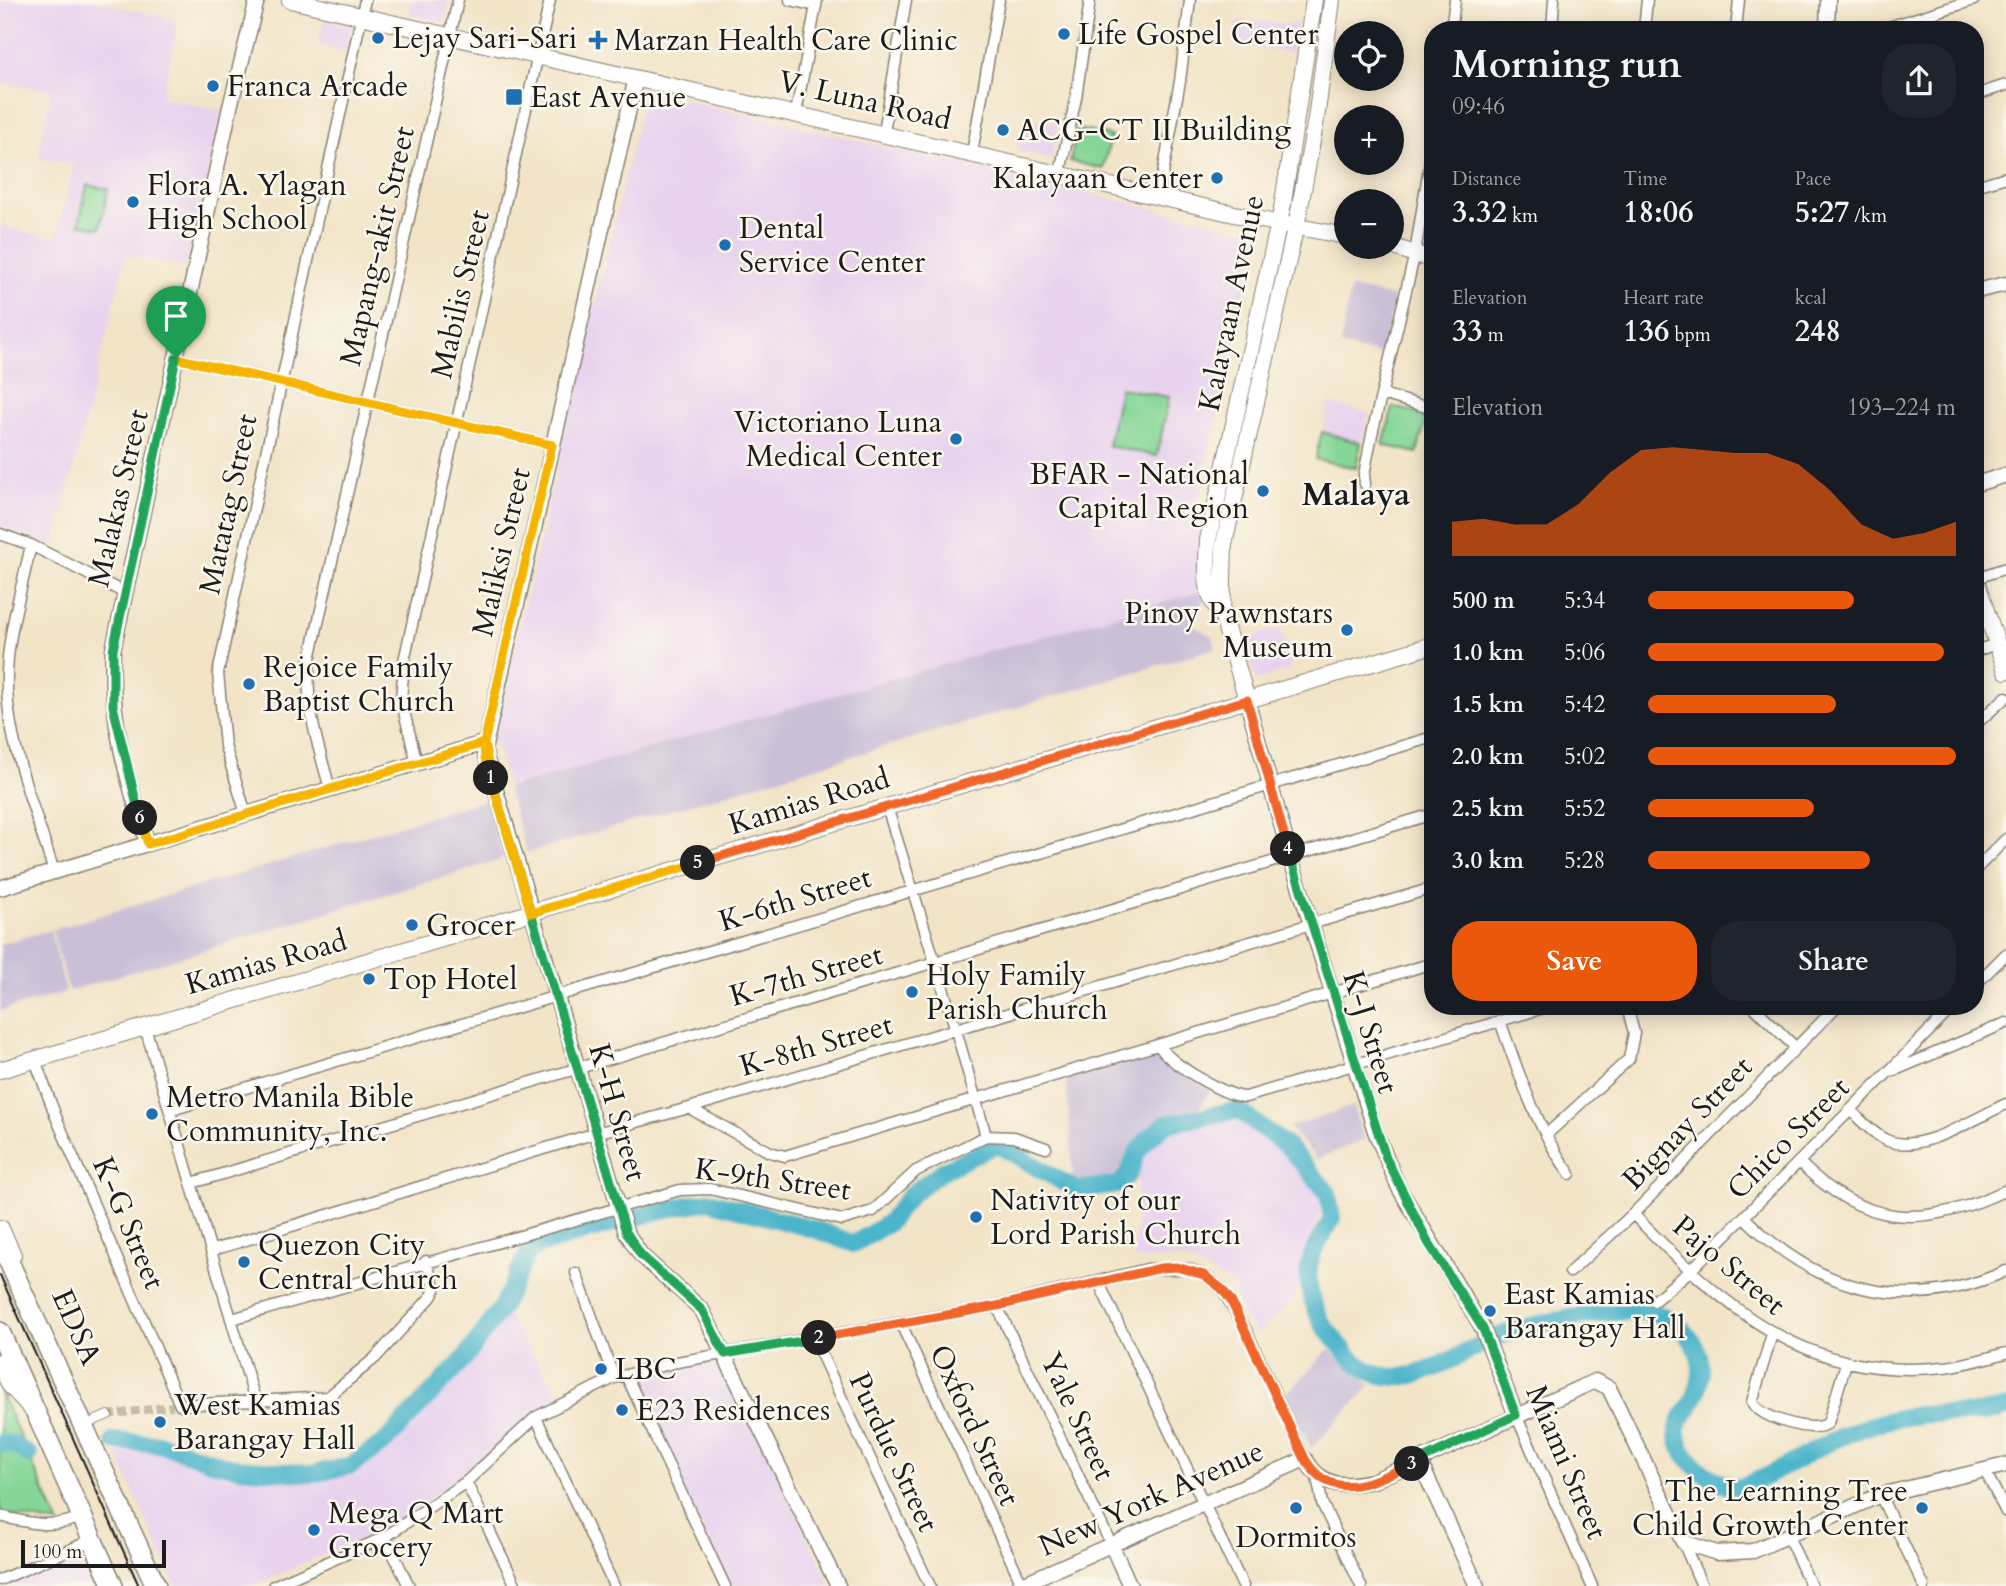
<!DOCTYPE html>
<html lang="en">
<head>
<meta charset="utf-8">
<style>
	:root { --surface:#171b24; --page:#20242c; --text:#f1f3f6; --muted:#9ea1a6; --accent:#ea580c }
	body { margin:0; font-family:Cardo,serif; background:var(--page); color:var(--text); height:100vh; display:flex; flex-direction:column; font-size:26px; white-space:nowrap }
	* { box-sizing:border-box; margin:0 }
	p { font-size:23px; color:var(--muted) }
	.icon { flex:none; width:38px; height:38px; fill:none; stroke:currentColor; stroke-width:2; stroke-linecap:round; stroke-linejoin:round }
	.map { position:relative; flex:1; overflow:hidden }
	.panel { position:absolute; left:1424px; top:21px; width:560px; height:994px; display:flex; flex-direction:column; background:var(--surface); border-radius:28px; box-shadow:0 4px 18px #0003 }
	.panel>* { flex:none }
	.fabs { position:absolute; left:1334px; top:21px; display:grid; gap:14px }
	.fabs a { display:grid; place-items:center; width:70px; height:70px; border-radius:50%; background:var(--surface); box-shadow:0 4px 18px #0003; font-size:35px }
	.scale { position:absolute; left:21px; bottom:18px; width:145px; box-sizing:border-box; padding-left:7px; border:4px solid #1c1c1c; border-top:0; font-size:19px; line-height:24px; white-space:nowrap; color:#1c1c1c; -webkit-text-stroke:5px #fbf7ec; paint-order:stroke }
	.pin { position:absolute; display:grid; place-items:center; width:60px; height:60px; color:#fff; margin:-72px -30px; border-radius:50% 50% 50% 0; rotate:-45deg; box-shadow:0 0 7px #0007 }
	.pin .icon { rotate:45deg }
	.km { position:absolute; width:35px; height:35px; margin:-18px; border-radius:50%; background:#222; color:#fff; font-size:19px; line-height:35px; text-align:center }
	.round { display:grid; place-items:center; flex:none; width:74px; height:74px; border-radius:28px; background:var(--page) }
	.headline { display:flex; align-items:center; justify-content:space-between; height:119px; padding:0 28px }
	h1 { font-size:38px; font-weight:700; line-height:52px }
	.stats { display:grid; grid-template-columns:repeat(3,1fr); gap:10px; height:119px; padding:7px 28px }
	.stats div { display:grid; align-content:center }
	.stats b { font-size:30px; font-weight:700 }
	.stats small { font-size:19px; font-weight:400 }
	.stats p { font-size:19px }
	.chart { height:196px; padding:14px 28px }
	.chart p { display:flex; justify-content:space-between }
	.chart svg { width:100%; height:126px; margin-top:7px; fill:var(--accent); opacity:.7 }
	.primary-button { display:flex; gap:14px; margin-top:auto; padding:14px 28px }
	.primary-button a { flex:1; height:80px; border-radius:28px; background:var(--accent); color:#fff; font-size:28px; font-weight:700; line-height:80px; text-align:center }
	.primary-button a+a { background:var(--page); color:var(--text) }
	ul { padding:0 28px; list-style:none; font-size:23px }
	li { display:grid; grid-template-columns:112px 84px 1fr; align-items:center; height:52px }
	li i { height:18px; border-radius:9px; background:var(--accent) }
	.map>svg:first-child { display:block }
	.built { fill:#e8d2ee }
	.industrial { fill:#c9bfd7 }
	.green { fill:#85d697; stroke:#50795a; stroke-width:2 }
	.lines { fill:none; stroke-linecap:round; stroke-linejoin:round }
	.river { stroke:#4db5cb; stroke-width:18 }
	.pedestrian-tunnel { stroke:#c7bca5; stroke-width:8; stroke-dasharray:8 4; stroke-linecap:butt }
	.pedestrian-casing { stroke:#878072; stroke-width:10 }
	.minor-casing { stroke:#878072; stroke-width:13 }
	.tertiary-casing { stroke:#878072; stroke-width:17 }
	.secondary-casing { stroke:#878072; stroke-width:18 }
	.primary-casing { stroke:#878072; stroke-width:20 }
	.trunk-casing { stroke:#878072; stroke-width:22 }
	.pedestrian { stroke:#fff; stroke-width:8 }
	.minor { stroke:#fff; stroke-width:10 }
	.tertiary { stroke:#fff; stroke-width:14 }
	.secondary { stroke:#fff; stroke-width:16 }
	.primary { stroke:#fff; stroke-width:18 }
	.trunk { stroke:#fff; stroke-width:19 }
	.tram { stroke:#1c1c1c; stroke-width:2 }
	.split-1-casing { stroke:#fff; stroke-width:14 }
	.split-2-casing { stroke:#fff; stroke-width:14 }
	.split-3-casing { stroke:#fff; stroke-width:14 }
	.split-4-casing { stroke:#fff; stroke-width:14 }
	.split-5-casing { stroke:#fff; stroke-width:14 }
	.split-6-casing { stroke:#fff; stroke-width:14 }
	.split-7-casing { stroke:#fff; stroke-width:14 }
	.split-1 { stroke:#f5b400; stroke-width:9 }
	.split-2 { stroke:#22a559; stroke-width:9 }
	.split-3 { stroke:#f0652b; stroke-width:9 }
	.split-4 { stroke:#22a559; stroke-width:9 }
	.split-5 { stroke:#f0652b; stroke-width:9 }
	.split-6 { stroke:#f5b400; stroke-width:9 }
	.split-7 { stroke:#22a559; stroke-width:9 }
	.poi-dot { fill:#1f6fb2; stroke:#fbf7ec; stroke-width:2.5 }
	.labels { text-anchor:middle; stroke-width:5; stroke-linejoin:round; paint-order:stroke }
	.poi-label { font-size:30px; fill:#1c1c1c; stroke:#fbf7ec; text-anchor:start }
	.street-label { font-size:30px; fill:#1c1c1c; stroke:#fbf7ec }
	.quarter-label { font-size:33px; font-weight:bold; fill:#1c1c1c; stroke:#fbf7ec }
</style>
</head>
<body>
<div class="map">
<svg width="2006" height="1586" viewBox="0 0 2006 1586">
	<rect width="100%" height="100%" fill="#fbf7ec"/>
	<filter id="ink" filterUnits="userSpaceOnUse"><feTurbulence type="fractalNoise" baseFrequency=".0143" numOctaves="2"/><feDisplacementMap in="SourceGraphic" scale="14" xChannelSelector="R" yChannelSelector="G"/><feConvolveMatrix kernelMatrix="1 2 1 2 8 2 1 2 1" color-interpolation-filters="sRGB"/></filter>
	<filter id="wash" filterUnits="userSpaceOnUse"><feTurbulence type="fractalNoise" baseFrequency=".00686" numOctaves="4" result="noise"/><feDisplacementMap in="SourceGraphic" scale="28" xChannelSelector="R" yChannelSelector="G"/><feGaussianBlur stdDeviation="1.57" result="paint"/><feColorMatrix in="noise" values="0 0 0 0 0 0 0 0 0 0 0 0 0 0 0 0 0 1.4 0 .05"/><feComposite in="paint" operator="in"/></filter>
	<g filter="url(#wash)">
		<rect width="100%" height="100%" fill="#f2e4c7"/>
		<path class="built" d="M0 0H90L178 20 162 98 222 110 186 267 126 255 54 546 0 527V226L56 239 74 165 38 158 51 90 0 83Z
			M412 0H450L446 20 443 22 409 15Z
			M324 20 352 27 345 52 318 44Z
			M1236 20 1297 25 1293 53 1233 44Z
			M645 91 1259 233 1198 501 1203 591 507 788 498 746 492 744Z
			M1024 117 1058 124 1051 158 1017 151Z
			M1329 403 1369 413 1361 443 1322 432Z
			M1280 629 1292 669 1255 680 1243 639Z
			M1221 1117 1258 1131 1325 1195 1293 1299 1256 1335 1240 1309 1234 1285 1184 1259H1134L1139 1160 1154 1137 1169 1127Z
			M504 1309 559 1396 423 1505 386 1527 253 1586H176L114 1447 144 1444 223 1467 307 1479 349 1468 386 1445 444 1386Z
			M723 1358 831 1586H729L631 1379Z
			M75 1552 90 1586H0V1585Z"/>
		<path class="industrial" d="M1351 288 1394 297 1383 355 1340 345Z
			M1203 591 1204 600 1191 619 1194 626 1212 636 1216 648 527 853 507 788Z
			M486 800 503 859 69 991 52 930Z
			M50 930 66 992 0 1011V944Z
			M1146 1054 1211 1089 1199 1109 1158 1126 1127 1150 1126 1168 1098 1185 1074 1184 1066 1078Z
			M1353 1106 1364 1140 1317 1159 1289 1127Z
			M1329 1349 1371 1385 1311 1448 1285 1395Z"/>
		<path class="green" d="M1077 129 1111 136 1103 169 1070 161Z
			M87 185 108 189 100 228 79 224Z
			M1120 388 1169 397 1157 456 1108 446Z
			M1393 407 1427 415 1417 453 1383 445Z
			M1322 432 1361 443 1356 468 1315 459Z
			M0 1391 59 1524 0 1513Z"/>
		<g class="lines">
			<path class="river" d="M114 1441 160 1444 220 1464 240 1468 311 1474 350 1466 385 1442 465 1358 502 1307 527 1255 539 1245 661 1210 709 1201 820 1231 854 1244 888 1223 911 1194 944 1170 997 1144 1076 1190 1118 1185 1129 1174 1136 1154 1147 1140 1166 1124 1238 1110 1288 1147 1328 1193 1332 1219C1307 1261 1299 1273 1321 1321 1326 1331 1337 1341 1344 1350 1394 1410 1451 1354 1505 1334 1535 1323 1614 1308 1646 1312 1663 1314 1674 1320 1686 1333 1704 1354 1705 1376 1693 1401 1690 1409 1682 1414 1679 1423 1671 1453 1706 1480 1732 1486 1752 1490 1813 1449 1836 1439 1867 1425 1899 1415 1933 1414 1959 1413 1981 1416 2006 1408
				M0 1443 14 1445 29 1455"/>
		</g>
	</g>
	<g filter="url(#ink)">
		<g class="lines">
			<path class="pedestrian-tunnel" d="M108 1415 173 1406"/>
			<g class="pedestrian-casing">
				<path id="pedestrian" d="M87 1424 108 1415"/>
			</g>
			<g class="minor-casing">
				<path id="minor" d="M790 0 816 6
					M1451 30 1455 0
					M1552 30 1554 0
					M1644 30 1647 0
					M1736 30 1739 0
					M1879 30 1974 0
					M1976 95 2006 85
					M796 113 817 0
					M884 132 906 0
					M972 153 999 0
					M1060 172 1076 98 1090 0
					M1976 186 2006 177
					M1159 195 1180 81 1190 0
					M176 358 552 445
					M1382 394 1433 409
					M1365 484 1364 475 1372 434 1415 253 1433 143
					M0 534 31 545 123 592
					M31 545C21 592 5 641 7 689 9 748 37 815 54 872
					M1976 578 2006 568
					M1976 651 1996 644
					M1976 724 2006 697
					M417 763 401 700 404 661 550 0
					M330 789C318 745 304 705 310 659L458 0
					M887 807 956 1030 986 1136
					M246 814 225 746 218 673 365 0
					M1976 869 2006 839
					M1976 984 2006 954
					M1753 1006 1795 1047
					M1500 1021C1519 1074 1537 1129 1570 1174
					M145 1027 255 1400
					M1159 1045C1167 1062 1226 1097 1246 1097L1550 1006
					M35 1060 56 1117 180 1405 328 1397 375 1358 431 1297 435 1290 426 1261
					M1893 1071 2006 1023
					M689 1108 770 1152 785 1156 1433 963
					M171 1110 1433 737
					M1850 1110C1861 1120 1871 1132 1884 1139 1917 1157 1975 1118 2006 1104
					M1546 1135 1629 1059 1634 1033 1627 1006
					M1799 1162C1865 1228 1924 1229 2006 1190
					M192 1183 1433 814
					M1633 1214C1723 1306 1805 1382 1944 1367 1964 1365 1986 1358 2006 1353
					M1744 1217C1818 1292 1907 1315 2006 1271
					M213 1250 596 1133 689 1108 1433 888
					M1570 1272 1633 1214 1837 1006
					M576 1273 614 1378
					M1098 1281 1243 1586
					M1654 1301 1691 1270 1954 1006
					M997 1306 1111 1544
					M232 1319 680 1190 710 1189 842 1220 873 1211 916 1171 986 1136 1014 1137 1046 1148
					M901 1324 1023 1586
					M1772 1334 1752 1402C1758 1417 1815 1435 1828 1423L1846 1363
					M814 1339 930 1586
					M626 1375 725 1586
					M1516 1415 1592 1586
					M536 1417 614 1586
					M1985 1471 2006 1512
					M1317 1476 1322 1503 1361 1586
					M466 1482 516 1586
					M1880 1495 1924 1586
					M0 1516C29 1523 54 1530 82 1516
					M1788 1536 1811 1586
					M385 1537 409 1586
					M1683 1542 1702 1586
					M0 1580 92 1540
					M273 1586 385 1537 466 1482 536 1417 614 1378 677 1362 997 1306 1147 1269H1189L1204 1275 1222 1289 1246 1330 1305 1459"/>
			</g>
			<g class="tertiary-casing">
				<path id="tertiary" d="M1827 30 1828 0
					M636 78 484 750 626 1232 641 1255 702 1310 838 1586
					M1976 291 2006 284
					M1976 484 2006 475
					M1247 700 1290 856 1375 1131 1399 1188 1483 1329 1516 1415
					M148 844C127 781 109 717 113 650L230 107 257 0
					M0 888 484 743
					M1419 1460 1477 1586
					M1111 1544 1130 1586
					M1018 1586 1305 1459C1322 1488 1343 1487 1373 1481L1595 1381 1609 1388 1683 1542 1717 1553 1753 1551 1880 1495 2006 1465"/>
			</g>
			<g class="secondary-casing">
				<path id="secondary" d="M290 0 1261 220 1346 236
					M1391 246 1433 260
					M1976 580 2006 671
					M1222 614C1202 595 1207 565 1208 540L1282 209 1314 0
					M1247 700 1222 614 1224 544 1299 212 1316 119 1332 0
					M0 1070 1433 645"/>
			</g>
			<g class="primary-casing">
				<path id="primary" d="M0 1229 12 1255
					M0 1363 11 1385 32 1408"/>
			</g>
			<g class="trunk-casing">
				<path id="trunk" d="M0 1242 156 1586
					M0 1332 113 1586"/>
			</g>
			<use href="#pedestrian" class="pedestrian"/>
			<use href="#minor" class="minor"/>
			<use href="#tertiary" class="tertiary"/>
			<use href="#secondary" class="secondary"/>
			<use href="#primary" class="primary"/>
			<use href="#trunk" class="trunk"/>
			<path class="tram" d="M0 1275 139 1586"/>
		</g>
	</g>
	<g class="lines" filter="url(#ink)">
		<g class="split-1-casing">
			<path id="split-1" d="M176 358 552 445 484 743 491 778"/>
		</g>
		<g class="split-2-casing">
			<path id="split-2" d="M491 778 626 1232 641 1255 702 1310 725 1354 819 1338"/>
		</g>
		<g class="split-3-casing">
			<path id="split-3" d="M819 1338 997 1306 1161 1268 1177 1267 1204 1275 1222 1289 1231 1301 1305 1459C1332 1505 1374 1481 1412 1464"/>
		</g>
		<g class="split-4-casing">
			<path id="split-4" d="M1288 849 1386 1158 1428 1242 1483 1329 1516 1415 1412 1464"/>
		</g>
		<g class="split-5-casing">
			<path id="split-5" d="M698 863 1247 700 1288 849"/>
		</g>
		<g class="split-6-casing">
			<path id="split-6" d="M140 818 148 844 484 743 485 758 531 913 698 863"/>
		</g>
		<g class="split-7-casing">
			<path id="split-7" d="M140 818 113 706V650L176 358"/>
		</g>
		<use href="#split-1" class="split-1"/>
		<use href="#split-2" class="split-2"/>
		<use href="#split-3" class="split-3"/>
		<use href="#split-4" class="split-4"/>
		<use href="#split-5" class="split-5"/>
		<use href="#split-6" class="split-6"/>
		<use href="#split-7" class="split-7"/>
	</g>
	<g class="poi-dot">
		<circle cx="1064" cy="34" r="7"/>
		<circle cx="378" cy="38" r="7"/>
		<path d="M594.5 29.5h7v7h7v7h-7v7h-7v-7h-7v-7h7z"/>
		<circle cx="213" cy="86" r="7"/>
		<rect x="505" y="88" width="18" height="18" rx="3.5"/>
		<circle cx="1003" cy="130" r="7"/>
		<circle cx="1217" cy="178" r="7"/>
		<circle cx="133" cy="202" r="7"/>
		<circle cx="725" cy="245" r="7"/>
		<circle cx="956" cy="439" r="7"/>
		<circle cx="1263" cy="491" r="7"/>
		<circle cx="1347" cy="630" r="7"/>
		<circle cx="249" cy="684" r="7"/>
		<circle cx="412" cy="925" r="7"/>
		<circle cx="369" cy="979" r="7"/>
		<circle cx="912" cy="992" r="7"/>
		<circle cx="152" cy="1114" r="7"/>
		<circle cx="976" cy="1217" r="7"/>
		<circle cx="244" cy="1262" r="7"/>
		<circle cx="1490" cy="1311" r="7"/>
		<circle cx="601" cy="1369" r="7"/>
		<circle cx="622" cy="1410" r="7"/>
		<circle cx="160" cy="1422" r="7"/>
		<circle cx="1296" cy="1508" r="7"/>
		<circle cx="1922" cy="1508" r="7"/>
		<circle cx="314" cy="1530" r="7"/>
	</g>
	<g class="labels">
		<g class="poi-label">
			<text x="1078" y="44">Life Gospel Center</text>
			<text x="392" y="48">Lejay Sari-Sari</text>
			<text x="614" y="50">Marzan Health Care Clinic</text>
			<text x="227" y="96">Franca Arcade</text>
			<text x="530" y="107">East Avenue</text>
			<text x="1017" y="140">ACG-CT II Building</text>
			<text x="1203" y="188" text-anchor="end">Kalayaan Center</text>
			<text x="147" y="195">Flora A. Ylagan<tspan x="147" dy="34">High School</tspan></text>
			<text x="739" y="238">Dental<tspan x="739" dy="34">Service Center</tspan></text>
			<text x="942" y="432" text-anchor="end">Victoriano Luna<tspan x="942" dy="34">Medical Center</tspan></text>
			<text x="1249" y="484" text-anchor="end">BFAR - National<tspan x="1249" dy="34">Capital Region</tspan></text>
			<text x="1333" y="623" text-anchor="end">Pinoy Pawnstars<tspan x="1333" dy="34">Museum</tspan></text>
			<text x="263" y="677">Rejoice Family<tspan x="263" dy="34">Baptist Church</tspan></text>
			<text x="426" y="935">Grocer</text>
			<text x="926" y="985">Holy Family<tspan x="926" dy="34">Parish Church</tspan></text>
			<text x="383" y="989">Top Hotel</text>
			<text x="166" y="1107">Metro Manila Bible<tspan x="166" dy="34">Community, Inc.</tspan></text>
			<text x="990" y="1210">Nativity of our<tspan x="990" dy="34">Lord Parish Church</tspan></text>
			<text x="258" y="1255">Quezon City<tspan x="258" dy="34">Central Church</tspan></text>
			<text x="1504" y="1304">East Kamias<tspan x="1504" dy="34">Barangay Hall</tspan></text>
			<text x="615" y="1379">LBC</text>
			<text x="174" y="1415">West Kamias<tspan x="174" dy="34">Barangay Hall</tspan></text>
			<text x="636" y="1420">E23 Residences</text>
			<text x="1908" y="1501" text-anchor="end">The Learning Tree<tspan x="1908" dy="34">Child Growth Center</tspan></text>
			<text x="328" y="1523">Mega Q Mart<tspan x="328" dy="34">Grocery</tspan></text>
			<text x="1296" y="1547" text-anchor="middle">Dormitos</text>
		</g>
		<g class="street-label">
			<text transform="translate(865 100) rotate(13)" y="10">V. Luna Road</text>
			<text transform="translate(377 246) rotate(-77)" y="10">Mapang-akit Street</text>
			<text transform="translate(460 294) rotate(-77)" y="10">Mabilis Street</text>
			<text transform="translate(1231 303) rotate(-78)" y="10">Kalayaan Avenue</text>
			<text transform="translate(118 498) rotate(-77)" y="10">Malakas Street</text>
			<text transform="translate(228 504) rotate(-78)" y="10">Matatag Street</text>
			<text transform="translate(501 552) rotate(-77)" y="10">Maliksi Street</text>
			<text transform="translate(809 801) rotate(-17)" y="10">Kamias Road</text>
			<text transform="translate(795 899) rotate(-17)" y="10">K-6th Street</text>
			<text transform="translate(266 962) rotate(-16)" y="10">Kamias Road</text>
			<text transform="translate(806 975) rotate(-16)" y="10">K-7th Street</text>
			<text transform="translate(1371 1032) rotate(73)" y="10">K-J Street</text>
			<text transform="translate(816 1045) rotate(-16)" y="10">K-8th Street</text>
			<text transform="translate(618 1112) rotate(74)" y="10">K-H Street</text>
			<text transform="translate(1687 1123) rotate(-46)" y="10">Bignay Street</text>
			<text transform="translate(1788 1138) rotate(-45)" y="10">Chico Street</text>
			<text transform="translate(773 1179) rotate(8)" y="10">K-9th Street</text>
			<text transform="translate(129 1223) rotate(67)" y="10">K-G Street</text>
			<text transform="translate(1729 1265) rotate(40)" y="10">Pajo Street</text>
			<text transform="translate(77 1327) rotate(66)" y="10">EDSA</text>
			<text transform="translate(1078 1416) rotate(65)" y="10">Yale Street</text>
			<text transform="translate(975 1425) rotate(65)" y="10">Oxford Street</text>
			<text transform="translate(894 1452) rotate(65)" y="10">Purdue Street</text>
			<text transform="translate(1567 1462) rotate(67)" y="10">Miami Street</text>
			<text transform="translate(1151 1498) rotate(-24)" y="10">New York Avenue</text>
		</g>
		<g class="quarter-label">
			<text x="1356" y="505">Malaya</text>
		</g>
	</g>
</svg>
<div class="fabs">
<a><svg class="icon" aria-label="locate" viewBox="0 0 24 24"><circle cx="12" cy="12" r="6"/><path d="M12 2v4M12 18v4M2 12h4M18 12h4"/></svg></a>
<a>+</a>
<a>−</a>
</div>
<div class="scale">100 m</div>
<div class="pin" style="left:176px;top:358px;background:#1e9e55"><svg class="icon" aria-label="arrive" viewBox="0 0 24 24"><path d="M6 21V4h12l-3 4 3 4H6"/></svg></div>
<b class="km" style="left:491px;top:778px">1</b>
<b class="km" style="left:819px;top:1338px">2</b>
<b class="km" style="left:1412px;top:1464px">3</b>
<b class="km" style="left:1288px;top:849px">4</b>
<b class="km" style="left:698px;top:863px">5</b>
<b class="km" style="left:140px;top:818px">6</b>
<section class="panel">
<div class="headline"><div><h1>Morning run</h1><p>09:46</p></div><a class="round"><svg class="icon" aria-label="share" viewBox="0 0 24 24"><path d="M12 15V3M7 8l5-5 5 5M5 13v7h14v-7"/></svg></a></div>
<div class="stats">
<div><p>Distance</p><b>3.32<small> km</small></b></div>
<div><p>Time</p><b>18:06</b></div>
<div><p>Pace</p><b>5:27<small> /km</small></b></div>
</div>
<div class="stats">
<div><p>Elevation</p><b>33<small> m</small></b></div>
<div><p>Heart rate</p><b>136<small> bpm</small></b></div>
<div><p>kcal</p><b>248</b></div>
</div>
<div class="chart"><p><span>Elevation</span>193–224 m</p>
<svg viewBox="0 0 160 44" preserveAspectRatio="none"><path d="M0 44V32L10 31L20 33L30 33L40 26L50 15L60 7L70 6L80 7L90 8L100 8L110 12L120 21L130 33L140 38L150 36L160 32V44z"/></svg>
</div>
<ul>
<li><b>500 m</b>5:34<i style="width:67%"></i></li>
<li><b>1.0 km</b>5:06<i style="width:96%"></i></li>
<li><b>1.5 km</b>5:42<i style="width:61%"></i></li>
<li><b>2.0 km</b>5:02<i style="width:100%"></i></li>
<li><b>2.5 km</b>5:52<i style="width:54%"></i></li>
<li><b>3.0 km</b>5:28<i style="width:72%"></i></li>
</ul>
<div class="primary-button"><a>Save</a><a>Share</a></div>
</section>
</div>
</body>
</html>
